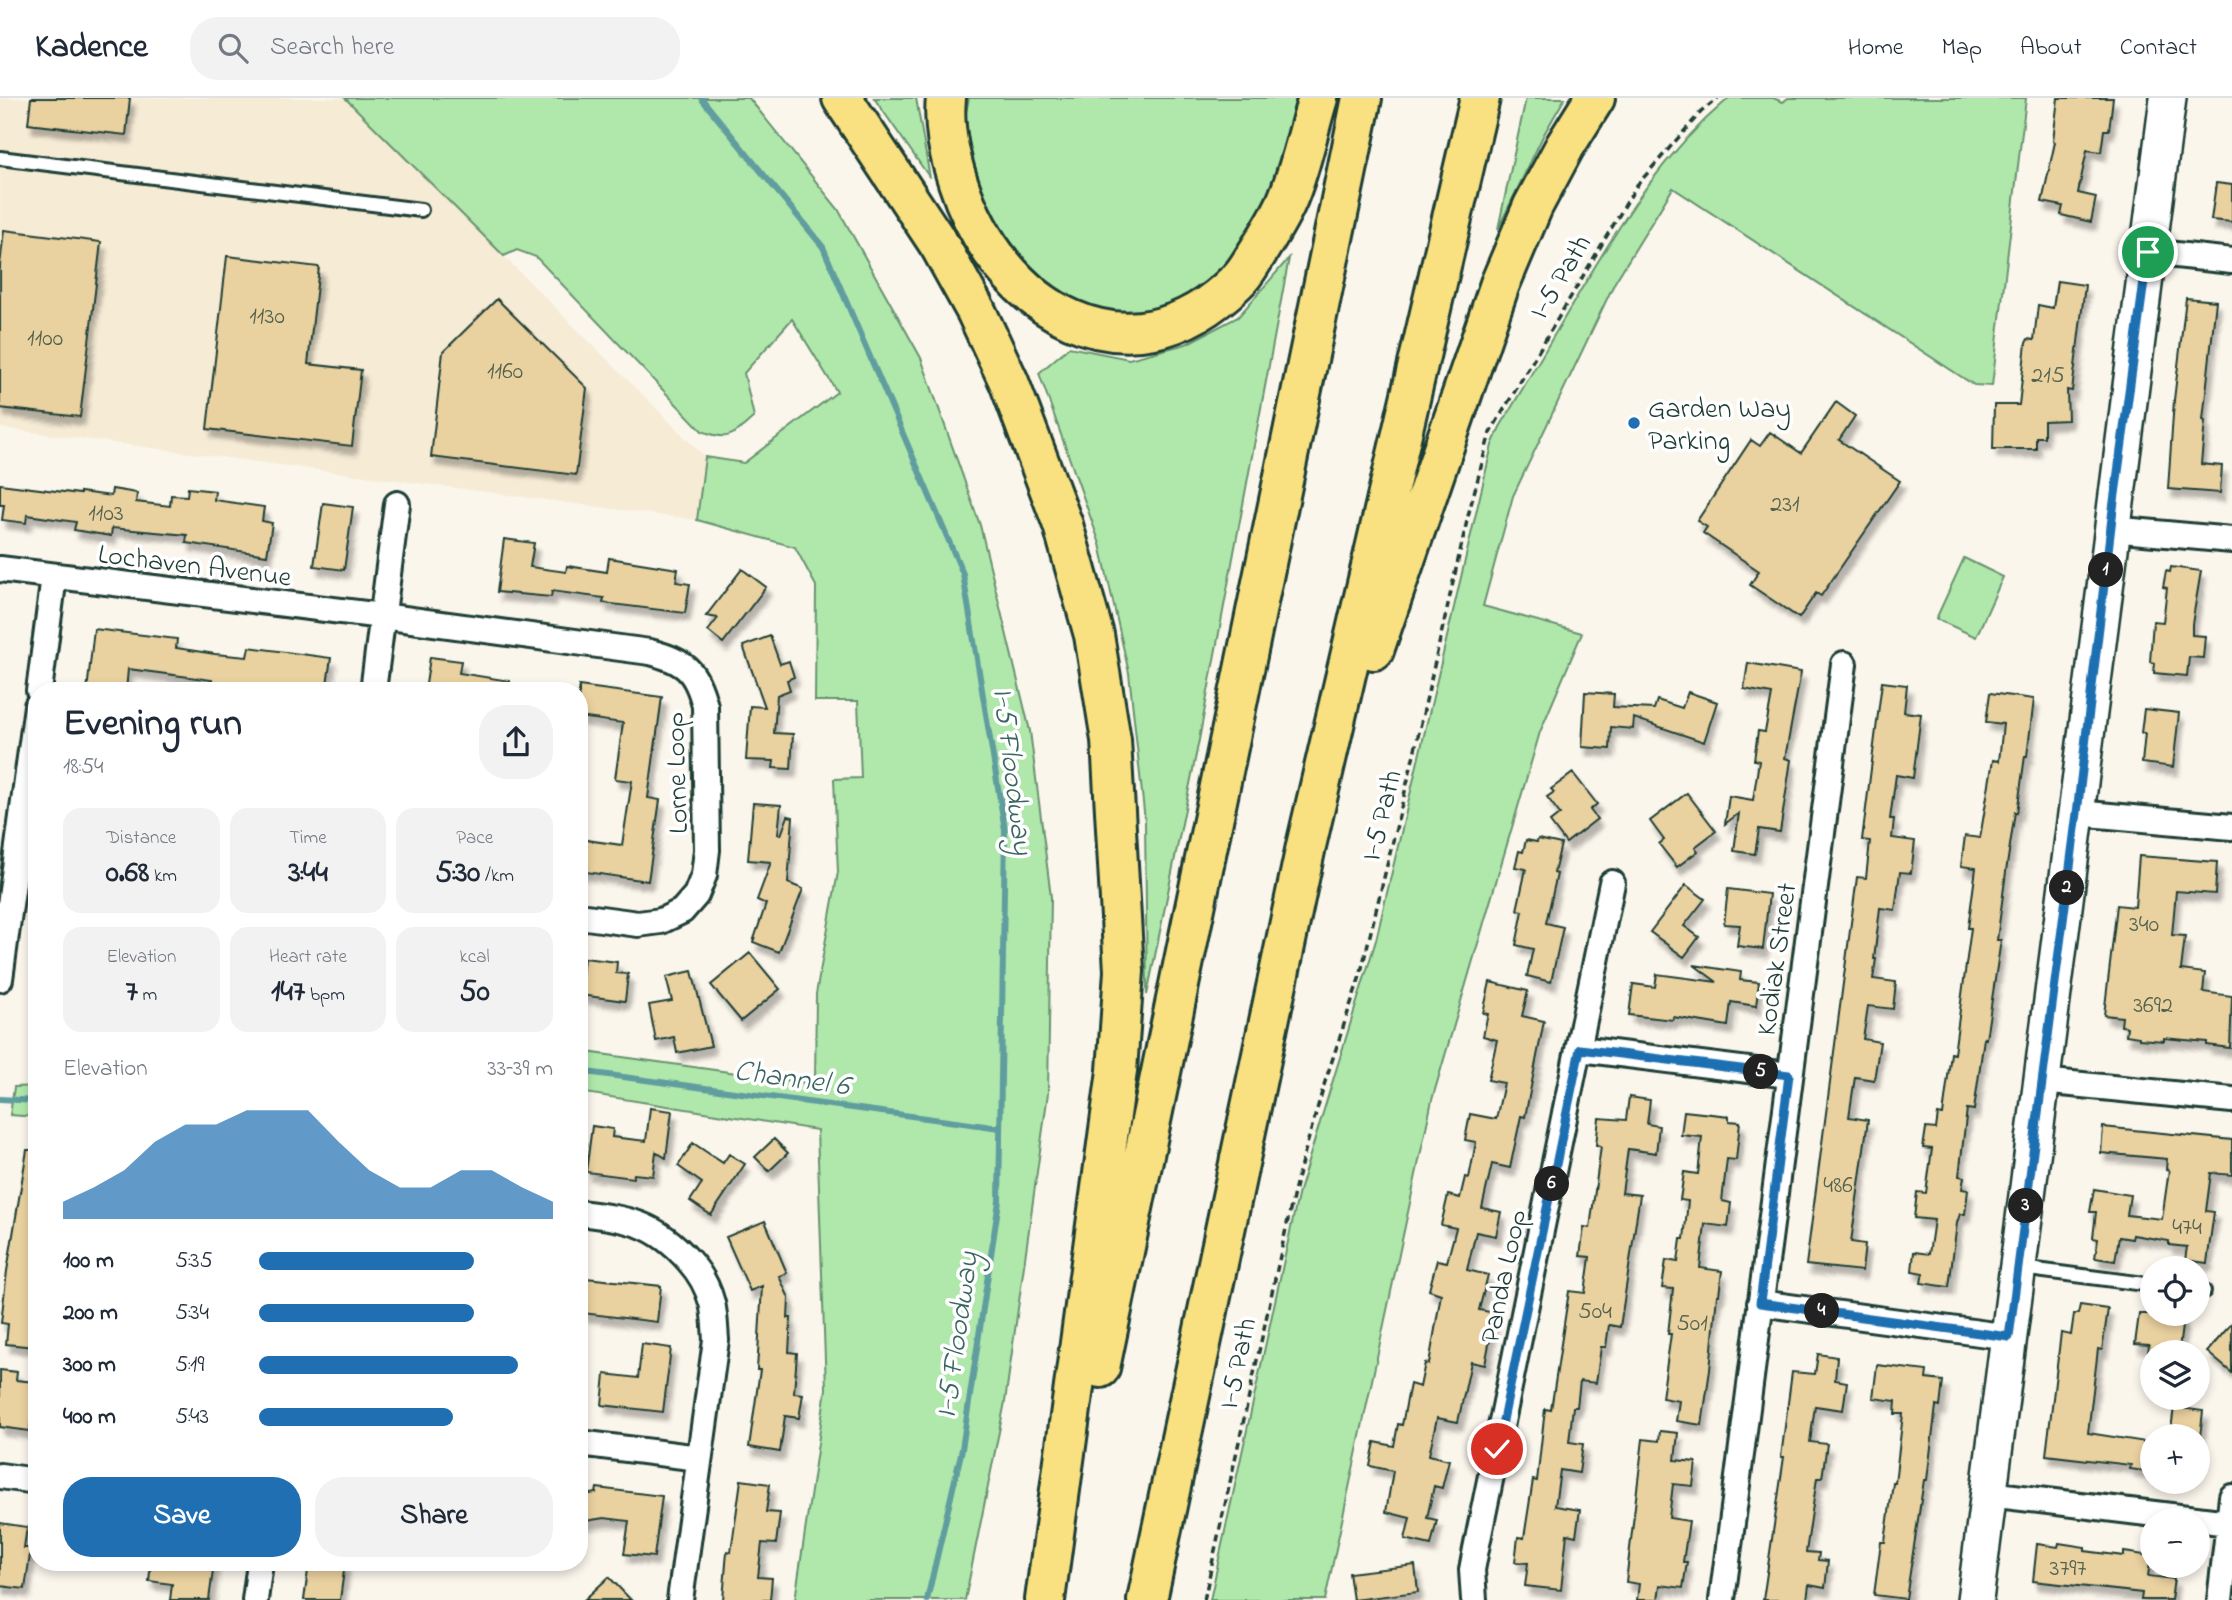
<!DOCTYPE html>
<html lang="en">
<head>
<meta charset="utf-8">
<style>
	:root { --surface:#fff; --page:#f2f2f3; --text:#1f2937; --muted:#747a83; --line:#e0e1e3; --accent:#1f6fb2 }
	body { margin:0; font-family:"Indie Flower",sans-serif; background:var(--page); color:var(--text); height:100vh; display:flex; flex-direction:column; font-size:26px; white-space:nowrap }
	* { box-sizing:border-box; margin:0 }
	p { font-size:23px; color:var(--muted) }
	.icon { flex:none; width:38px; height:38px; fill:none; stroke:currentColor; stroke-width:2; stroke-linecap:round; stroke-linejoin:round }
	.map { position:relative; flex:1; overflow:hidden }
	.panel { position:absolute; left:28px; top:584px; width:560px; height:889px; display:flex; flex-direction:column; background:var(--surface); border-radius:28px; box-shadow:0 4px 10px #0003 }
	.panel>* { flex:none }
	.controls { position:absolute; left:2140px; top:1158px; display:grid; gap:14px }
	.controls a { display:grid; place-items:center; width:70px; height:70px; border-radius:50%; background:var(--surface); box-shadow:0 4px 10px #0003; font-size:35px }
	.pin { position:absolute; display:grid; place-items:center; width:60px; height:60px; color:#fff; margin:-30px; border:4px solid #fff; border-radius:50%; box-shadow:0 2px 7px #0007 }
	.km { position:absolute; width:35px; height:35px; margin:-18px; border-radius:50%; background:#222; color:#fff; font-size:19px; line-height:35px; text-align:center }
	.round { display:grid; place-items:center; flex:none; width:74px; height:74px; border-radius:28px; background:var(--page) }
	.summary { display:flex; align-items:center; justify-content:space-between; height:119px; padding:0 35px }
	h1 { font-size:38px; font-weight:800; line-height:52px }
	.figures { display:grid; grid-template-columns:repeat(3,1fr); gap:10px; height:119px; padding:7px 35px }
	.figures div { display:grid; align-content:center; border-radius:18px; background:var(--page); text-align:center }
	.figures b { font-size:30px; font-weight:800 }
	.figures small { font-size:19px; font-weight:400 }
	.figures p { font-size:19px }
	.chart { height:196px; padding:14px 35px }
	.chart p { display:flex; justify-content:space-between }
	.chart svg { width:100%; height:126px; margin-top:7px; fill:var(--accent); opacity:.7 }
	.action { display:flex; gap:14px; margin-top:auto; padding:14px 35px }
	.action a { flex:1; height:80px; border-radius:28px; background:var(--accent); color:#fff; font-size:28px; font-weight:800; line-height:80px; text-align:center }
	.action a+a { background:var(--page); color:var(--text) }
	ul { padding:0 35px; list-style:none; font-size:23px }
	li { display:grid; grid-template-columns:112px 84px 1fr; align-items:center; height:52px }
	li i { height:18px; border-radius:9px; background:var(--accent) }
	header { display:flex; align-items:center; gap:42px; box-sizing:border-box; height:98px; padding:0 35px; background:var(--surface); border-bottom:2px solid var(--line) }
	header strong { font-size:33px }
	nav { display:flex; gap:38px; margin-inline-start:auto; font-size:24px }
	.search { width:490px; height:63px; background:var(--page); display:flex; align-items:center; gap:18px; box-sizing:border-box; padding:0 24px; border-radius:28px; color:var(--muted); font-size:26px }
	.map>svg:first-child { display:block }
	.built { fill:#f6ebd5 }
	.green { fill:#b0e8ab; stroke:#689270; stroke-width:2 }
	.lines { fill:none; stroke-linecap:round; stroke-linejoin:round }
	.stream { stroke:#619d9f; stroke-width:6 }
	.building { fill:#ead1a0; stroke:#1f3d34; stroke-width:2; filter:url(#shadow) }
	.lane-casing { stroke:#1f3d34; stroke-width:18 }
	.street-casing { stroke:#1f3d34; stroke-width:30 }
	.secondary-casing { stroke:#1f3d34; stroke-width:40 }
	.highway-casing { stroke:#1f3d34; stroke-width:44 }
	.path { stroke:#1f3d34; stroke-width:3.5; stroke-dasharray:7 5; stroke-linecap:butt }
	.lane { stroke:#fff; stroke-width:12 }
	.street { stroke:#fff; stroke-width:24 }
	.secondary { stroke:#fff; stroke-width:35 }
	.highway { stroke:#f9e181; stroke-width:38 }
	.route-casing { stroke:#fff; stroke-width:14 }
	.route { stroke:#1f6fb2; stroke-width:9 }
	.poi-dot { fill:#1f6fb2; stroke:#fff; stroke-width:2.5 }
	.labels { text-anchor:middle; stroke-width:7; stroke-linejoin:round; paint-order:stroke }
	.number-label { font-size:24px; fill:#52624f }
	.street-label { font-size:28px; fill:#1f3d34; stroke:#fff }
	.poi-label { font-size:28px; fill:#1f3d34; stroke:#fff; text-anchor:start }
	.water-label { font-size:30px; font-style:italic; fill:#3a6561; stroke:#fff }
</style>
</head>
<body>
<header>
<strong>Kadence</strong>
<div class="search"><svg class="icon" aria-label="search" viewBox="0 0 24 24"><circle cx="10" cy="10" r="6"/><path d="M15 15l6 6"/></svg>Search here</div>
<nav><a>Home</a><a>Map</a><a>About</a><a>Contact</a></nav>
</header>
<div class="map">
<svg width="2232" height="1502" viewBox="0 0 2232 1502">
	<defs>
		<filter id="shadow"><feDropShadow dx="4.5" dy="8" stdDeviation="2" flood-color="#0004"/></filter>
	</defs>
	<rect width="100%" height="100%" fill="#fbf6ec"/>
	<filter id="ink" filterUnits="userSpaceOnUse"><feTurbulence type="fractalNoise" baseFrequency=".0143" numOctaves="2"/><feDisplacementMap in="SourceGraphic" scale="14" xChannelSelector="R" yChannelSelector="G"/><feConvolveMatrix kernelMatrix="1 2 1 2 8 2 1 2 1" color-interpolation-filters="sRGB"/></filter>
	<g filter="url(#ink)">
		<path class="built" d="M0 0H345L705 359 697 422 0 330Z"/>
		<path class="green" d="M345 0H749L838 111 921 260 980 427 1030 633 1051 799 1048 995 1005 1304 965 1502H795L826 1291 817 1032 579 994V953L815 986 816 896 838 774 834 681 861 680 858 603H815L816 488 795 449 697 422 705 359 744 365 837 294 792 221 744 275 754 319C733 337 730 344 702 333L536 159 517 152 504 158Z
			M874 0H916L930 80Z
			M969 0H1300L1268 108 1238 158 1173 211 1099 215 1022 173 987 123 968 69 964 24Z
			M1526 0H1565L1544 36 1498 131Z
			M1729 0H1773L1783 4 1788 0H2026L1992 288 1974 287 1673 90 1615 184 1513 398 1483 508 1582 535 1540 634 1432 1002 1325 1502H1210L1299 1093 1376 842 1492 347 1500 329C1527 284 1553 239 1579 195 1625 118 1660 59 1729 0Z
			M1289 160 1199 642 1147 897 1145 723 1129 575 1100 446 1039 275 1069 249 1129 261 1186 246 1238 219Z
			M1964 460 2003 479 1976 539 1936 521Z
			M37 988V1019L10 1017 14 989Z"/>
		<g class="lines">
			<path class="stream" d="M701 0 823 149 963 476 1005 732 999 1103 962 1351 927 1502
				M579 973 1000 1030
				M0 1001 37 1003"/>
		</g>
		<path class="building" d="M31 0H130L126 37 28 26Z
			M2058 0H2113L2109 32H2104L2101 54 2087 52 2078 95 2096 99 2091 124 2061 117 2063 108 2042 104 2055 44 2053 43Z
			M2216 85 2232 87V124L2211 122Z
			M4 132 101 144 80 319 0 310V168Z
			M227 158 319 169 308 266 361 272 352 348 207 331Z
			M2057 183 2085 187 2072 293 2067 292 2068 322 2044 323V339H2036V351H1993L1994 307H2019L2026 245 2028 241 2034 242 2038 207 2053 210Z
			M2186 200 2216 203 2203 322 2205 323 2201 366 2222 368 2220 395 2168 391 2174 302Z
			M497 201 587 290 576 377 431 359 443 254Z
			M1836 304 1855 318 1839 342 1900 383 1821 498 1816 495 1799 520 1750 487 1759 473 1703 435 1707 429 1697 423 1751 342 1760 348 1770 334 1801 355Z
			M0 386 80 396V394L111 398 112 391 137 395 136 404 170 408 171 397 187 398 188 390 215 393 214 402 264 409 262 423 272 425 267 457 186 445 187 437 112 430 111 438 74 432 76 424 27 417 26 425 2 422 4 407H0Z
			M323 405 353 409 344 472 314 468Z
			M504 441 534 445 530 469 566 474 567 468 607 474 609 460 678 471 676 484 690 486 685 515 603 505 604 500 552 493 551 499 497 494Z
			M2171 469 2201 473 2192 526V537L2205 538 2203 560 2189 559 2187 578 2154 575 2155 565 2150 564 2153 523 2163 524 2167 490 2163 489 2166 473 2170 474Z
			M742 471 766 489 723 545 708 533 718 520 706 518Z
			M94 531 177 541 176 550 215 556 247 559 249 549 331 560 326 593H285V591L242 585 241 593H210L212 582 128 571 126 593H87Z
			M770 538 780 566 789 563 794 579 787 582 790 592 777 597 774 635 793 636 791 671 773 670 774 663 746 662 750 608 765 609 743 548Z
			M430 559 461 563 459 575 510 583V593H425Z
			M1748 565 1801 574 1785 660 1791 662 1780 734 1759 731 1755 756 1734 753 1739 715 1725 726 1729 698 1753 702 1759 663 1754 662 1758 633 1765 634 1772 596 1744 591Z
			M1882 584 1907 587 1904 614 1921 616 1913 680 1896 677 1890 721H1894L1892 740 1915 743 1911 775 1900 774 1895 812 1880 810 1874 861H1876L1873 881 1896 884 1893 911 1868 908 1863 941 1880 944 1874 982 1855 979 1849 1019 1868 1022 1851 1144 1865 1146 1862 1173 1806 1167 1857 779 1866 780 1870 743 1862 742Z
			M579 588 662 599 648 700 660 702 648 783 579 773V741L622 747 632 683 615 681 623 625 579 619Z
			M1585 594 1614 596 1613 609 1654 611 1657 602 1682 610 1688 594 1717 604 1704 644 1634 620 1633 631 1611 629 1610 651 1582 649Z
			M1990 595 2034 601 2027 658H2025L2017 715 2015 714 2006 774 1997 842H2001L1986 941 1984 940 1974 1012 1967 1011 1959 1078 1964 1079 1962 1091 1968 1092 1965 1116H1960L1957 1125 1949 1189 1921 1185 1923 1175 1912 1173 1914 1154 1929 1156 1934 1122 1914 1120 1917 1094 1926 1095 1932 1051 1923 1050 1926 1030 1936 1031 1938 1016 1943 1017 1951 955 1954 956 1971 830H1968L1976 770 1961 768 1965 738 1980 740 1993 662 1999 663 2003 626 1986 624Z
			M2144 611 2179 615 2173 669 2142 665 2145 635H2141Z
			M1573 675 1597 706 1590 712 1597 721 1566 745 1550 724 1560 716 1547 699 1554 694 1551 691Z
			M1687 695 1716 733 1695 749 1698 753 1677 769 1659 746 1664 742 1650 723Z
			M753 705 781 707 778 736 781 737 788 718 793 719 788 785 803 791 779 854 753 844 766 806 757 802 771 764 748 762Z
			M1538 741 1561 746 1554 775 1557 776 1546 825 1563 829 1551 884 1527 878 1533 851 1516 847 1523 813 1517 812 1526 771 1515 769 1519 753 1523 754 1526 742 1537 744Z
			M2139 758 2217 764 2215 796 2176 793 2172 837 2185 838 2181 872 2205 875 2203 894 2232 898 2230 950 2207 947V944L2164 940V943L2139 941V939L2126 937 2127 929 2121 928 2122 919 2104 917 2117 807 2135 809Z
			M1686 787 1705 801 1684 828 1699 839 1684 859 1650 834Z
			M1728 791 1769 796 1763 851 1737 848 1740 827 1724 826Z
			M750 855 780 891 741 923 711 887Z
			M584 860 617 864 616 875 628 876 625 903 580 897Z
			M1694 867 1741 874 1740 882 1759 884 1756 908 1731 904 1728 928 1673 919V922L1629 917 1633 886 1655 889 1657 876 1717 884Z
			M692 873 711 948 677 955 674 939 656 943 649 907 672 903 666 879Z
			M1490 884 1528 893 1522 918 1544 923 1525 1019 1521 1018 1510 1070 1492 1066 1482 1110 1501 1114 1496 1138 1476 1134 1467 1172 1488 1177 1479 1212 1495 1215 1485 1267 1471 1264 1458 1324 1437 1320 1429 1357 1449 1362 1442 1390 1434 1388 1427 1420 1437 1422 1431 1447 1405 1441 1410 1420 1386 1414 1393 1373 1370 1368 1375 1344 1394 1348 1398 1326 1402 1327 1410 1286 1420 1289 1425 1265 1429 1266 1441 1196 1429 1192 1437 1162 1447 1164 1456 1130 1441 1127 1448 1097 1460 1100 1465 1079 1469 1080 1476 1044 1465 1042 1470 1016 1496 1021 1504 985 1488 982 1497 942 1483 938 1488 916 1483 915Z
			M1629 999 1650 1002 1647 1026 1659 1028 1656 1055 1628 1051 1622 1095 1640 1097 1620 1229 1609 1227 1606 1249H1601L1596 1285 1580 1283 1577 1309H1573L1569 1344 1583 1346 1579 1375 1560 1372 1555 1408 1580 1412 1576 1438 1567 1436 1561 1492 1525 1488 1528 1465 1515 1464 1518 1439 1524 1440 1533 1382 1537 1383 1545 1311 1551 1312 1569 1193 1585 1195 1590 1159 1580 1158 1584 1129 1590 1130 1601 1048 1596 1047 1599 1020 1626 1022Z
			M650 1010 672 1013 666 1060 656 1054 653 1078 634 1076 633 1080 586 1074 592 1028 613 1031 612 1039 646 1043Z
			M1684 1013 1729 1018V1023L1740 1024 1736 1062 1727 1061 1722 1103 1731 1105 1728 1129 1705 1126 1700 1170 1722 1173 1719 1197H1717L1710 1272 1702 1327 1676 1323 1679 1303 1662 1300 1671 1236H1668L1673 1191 1662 1190 1666 1162 1678 1164 1681 1141H1684L1688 1103 1680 1102 1684 1074 1698 1076 1702 1039 1681 1037Z
			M2103 1029 2232 1042V1077L2211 1075 2206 1113 2214 1114 2207 1165 2185 1162 2187 1149 2169 1147V1143L2133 1137 2132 1141 2119 1139 2115 1163 2095 1160 2098 1141 2093 1140 2096 1114H2090L2094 1091 2130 1097 2127 1117 2162 1121 2169 1072 2166 1071 2167 1061 2101 1055Z
			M774 1041 788 1055 769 1073 755 1059Z
			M693 1045 723 1065 729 1056 745 1066 711 1117 690 1103 702 1085 678 1068Z
			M27 1052H37L35 1249 6 1246 8 1226 1 1225 7 1173Z
			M765 1123 787 1175 779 1178 789 1200 788 1220H791L789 1254 797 1255 794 1295 803 1296 799 1320 785 1318 780 1354 749 1349 760 1272H757L762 1188 750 1193 726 1139Z
			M586 1180 661 1188 657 1224 582 1215Z
			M2080 1207 2108 1211 2102 1252 2098 1251 2088 1335 2152 1345V1374L2130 1371 2131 1367 2046 1357 2061 1235 2071 1237 2074 1216H2078Z
			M2139 1216H2180V1221H2183L2179 1251H2175V1255H2148L2149 1247 2135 1246Z
			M2232 1225V1275L2207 1254Z
			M642 1246 671 1250 663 1314 602 1307 605 1276 638 1280Z
			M1818 1256 1837 1259 1835 1282 1847 1284 1843 1312 1815 1308 1810 1344 1827 1346 1822 1380H1817L1806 1454 1819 1455 1818 1462 1828 1463 1825 1490 1809 1487 1807 1502H1763L1784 1359H1781L1792 1274 1815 1276Z
			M1877 1267 1927 1273 1926 1281 1943 1283 1940 1309 1936 1308 1927 1382H1924L1906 1501 1874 1497 1881 1444H1885L1893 1385H1895L1903 1316H1895L1896 1303 1873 1300Z
			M0 1272 17 1274 16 1282 35 1284 30 1333 0 1329Z
			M2174 1309 2203 1313 2200 1339H2170Z
			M1660 1333 1678 1335 1675 1362 1696 1364 1693 1388 1673 1386 1669 1420 1689 1423 1683 1464H1687L1683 1490 1660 1487 1658 1502H1637L1639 1486 1626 1484 1643 1341 1659 1343Z
			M741 1382 770 1386 766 1414 780 1415 776 1446 762 1445 758 1479 772 1480 770 1502H723L727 1453 731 1454Z
			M597 1390 662 1398 654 1459 624 1456 629 1423 604 1420 579 1424V1398L596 1395Z
			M0 1425 27 1429 24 1450H31L25 1491 0 1488Z
			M2059 1445 2085 1449V1453L2124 1458V1454L2151 1458 2148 1478 2174 1481 2171 1502H2141L2142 1495 2033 1483 2037 1446 2058 1449Z
			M151 1465H214L209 1502H170L172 1486 149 1483Z
			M309 1465H345L340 1502H304Z
			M1415 1467 1418 1494 1353 1502 1349 1475Z
			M609 1479 631 1502H584Z"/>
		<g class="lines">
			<g class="lane-casing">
				<path id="lane" d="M0 60 421 112
					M2021 1170 2152 1187
					M2198 1193H2204"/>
			</g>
			<g class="street-casing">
				<path id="street" d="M2148 154 2232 163
					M2111 431 2232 442
					M0 471 382 518 650 554C685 563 696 572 705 608L707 752 704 777 696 797 682 813 661 823 638 826 579 818
					M39 593 54 478
					M373 593 397 406
					M2077 715 2232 729
					M0 881 37 608
					M1580 951 1789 977
					M2042 983 2232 1002
					M579 1115C628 1121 655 1124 689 1163 699 1174 708 1190 712 1205 715 1217 715 1230 716 1242L680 1502
					M1760 1205 2009 1239
					M579 1345 699 1360
					M0 1378 37 1383
					M1989 1396 2229 1425
					M255 1502 260 1465
					M1474 1502 1472 1472 1476 1451 1612 785
					M1722 1502 1844 566
					M2220 1502 2232 1399"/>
			</g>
			<g class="secondary-casing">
				<path id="secondary" d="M1975 1502 2168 0"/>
			</g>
			<g class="highway-casing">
				<path id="highway" d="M842 0 940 148 976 213 1009 284 1063 427 1094 537 1111 642 1124 873 1117 973 1045 1502
					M946 0C943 29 949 56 958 84 998 210 1128 292 1237 183 1245 176 1250 166 1256 157 1266 141 1277 124 1285 107 1299 77 1308 33 1318 0
					M1374 552 1500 186 1533 108 1565 48 1595 0
					M1100 1270 1362 0
					M1147 1502 1306 748 1480 0"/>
			</g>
			<path class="path" d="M1204 1502 1297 1081 1324 987 1360 878 1411 669 1469 414 1490 335 1637 87 1701 14 1718 0"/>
			<use href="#lane" class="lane"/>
			<use href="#street" class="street"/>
			<use href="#secondary" class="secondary"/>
			<use href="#highway" class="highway"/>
		</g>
	</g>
	<g class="lines" filter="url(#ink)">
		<g class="route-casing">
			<path id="route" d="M1497 1351 1580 951 1789 977 1760 1205 2009 1239 2077 715 2113 411 2148 154"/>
		</g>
		<use href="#route" class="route"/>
	</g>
	<circle class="poi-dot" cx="1634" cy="325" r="7"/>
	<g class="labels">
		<g class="number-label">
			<text x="267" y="225">1130</text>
			<text x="45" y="247">1100</text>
			<text x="505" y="280">1160</text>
			<text x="2048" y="284">215</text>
			<text x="1785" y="413">231</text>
			<text x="106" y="422">1103</text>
			<text x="2144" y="833">340</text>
			<text x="2153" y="914">3692</text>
			<text x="1838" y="1094">486</text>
			<text x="2187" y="1136">474</text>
			<text x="1595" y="1220">504</text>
			<text x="1692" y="1232">501</text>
			<text x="2068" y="1477">3797</text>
		</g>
		<g class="street-label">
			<text transform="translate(1559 178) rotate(-59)" y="10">I-5 Path</text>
			<text transform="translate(195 466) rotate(7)" y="10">Lochaven Avenue</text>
			<text transform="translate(675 675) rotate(-92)" y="10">Lorne Loop</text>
			<text transform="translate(1380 717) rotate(-76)" y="10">I-5 Path</text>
			<text transform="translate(1775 861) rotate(-82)" y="10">Kodiak Street</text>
			<text transform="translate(1502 1178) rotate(-78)" y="10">Panda Loop</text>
			<text transform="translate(1236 1265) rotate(-78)" y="10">I-5 Path</text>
		</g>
		<g class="poi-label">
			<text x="1648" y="319">Garden Way<tspan x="1648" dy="32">Parking</tspan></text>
		</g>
		<g class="water-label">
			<text transform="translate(1014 673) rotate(83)" y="10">I-5 Floodway</text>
			<text transform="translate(792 979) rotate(8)" y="10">Channel 6</text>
			<text transform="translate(956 1237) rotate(-82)" y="10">I-5 Floodway</text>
		</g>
	</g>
</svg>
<div class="controls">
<a><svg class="icon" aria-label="locate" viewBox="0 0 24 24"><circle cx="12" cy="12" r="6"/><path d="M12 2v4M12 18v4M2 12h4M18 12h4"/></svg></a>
<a><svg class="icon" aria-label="layers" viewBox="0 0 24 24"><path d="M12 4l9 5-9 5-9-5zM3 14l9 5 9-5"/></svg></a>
<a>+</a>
<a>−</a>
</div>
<div class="pin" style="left:2148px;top:154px;background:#1e9e55"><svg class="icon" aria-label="arrive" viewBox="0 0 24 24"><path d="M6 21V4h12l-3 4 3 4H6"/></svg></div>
<div class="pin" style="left:1497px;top:1351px;background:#d93025"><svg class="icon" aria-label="check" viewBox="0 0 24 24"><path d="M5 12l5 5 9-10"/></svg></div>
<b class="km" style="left:2106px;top:472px">1</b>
<b class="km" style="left:2067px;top:790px">2</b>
<b class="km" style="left:2026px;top:1108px">3</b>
<b class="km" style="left:1822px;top:1213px">4</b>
<b class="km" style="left:1761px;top:974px">5</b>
<b class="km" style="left:1552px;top:1086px">6</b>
<section class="panel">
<div class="summary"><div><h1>Evening run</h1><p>18:54</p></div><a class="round"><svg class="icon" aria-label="share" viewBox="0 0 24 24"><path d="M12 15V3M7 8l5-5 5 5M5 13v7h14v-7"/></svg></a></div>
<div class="figures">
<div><p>Distance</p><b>0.68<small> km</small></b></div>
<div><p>Time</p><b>3:44</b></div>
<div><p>Pace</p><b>5:30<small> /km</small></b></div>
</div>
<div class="figures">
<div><p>Elevation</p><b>7<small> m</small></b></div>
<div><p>Heart rate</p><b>147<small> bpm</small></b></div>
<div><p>kcal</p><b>50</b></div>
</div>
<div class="chart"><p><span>Elevation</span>33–39 m</p>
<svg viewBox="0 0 160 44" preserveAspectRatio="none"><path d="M0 44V38L10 33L20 27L30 17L40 11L50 11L60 6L70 6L80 6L90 17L100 27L110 33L120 33L130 27L140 27L150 33L160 38V44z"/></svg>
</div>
<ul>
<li><b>100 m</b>5:35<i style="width:73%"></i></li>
<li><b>200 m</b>5:34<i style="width:73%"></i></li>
<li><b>300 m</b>5:19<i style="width:88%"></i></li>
<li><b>400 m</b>5:43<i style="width:66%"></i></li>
</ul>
<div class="action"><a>Save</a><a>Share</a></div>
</section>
</div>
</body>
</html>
